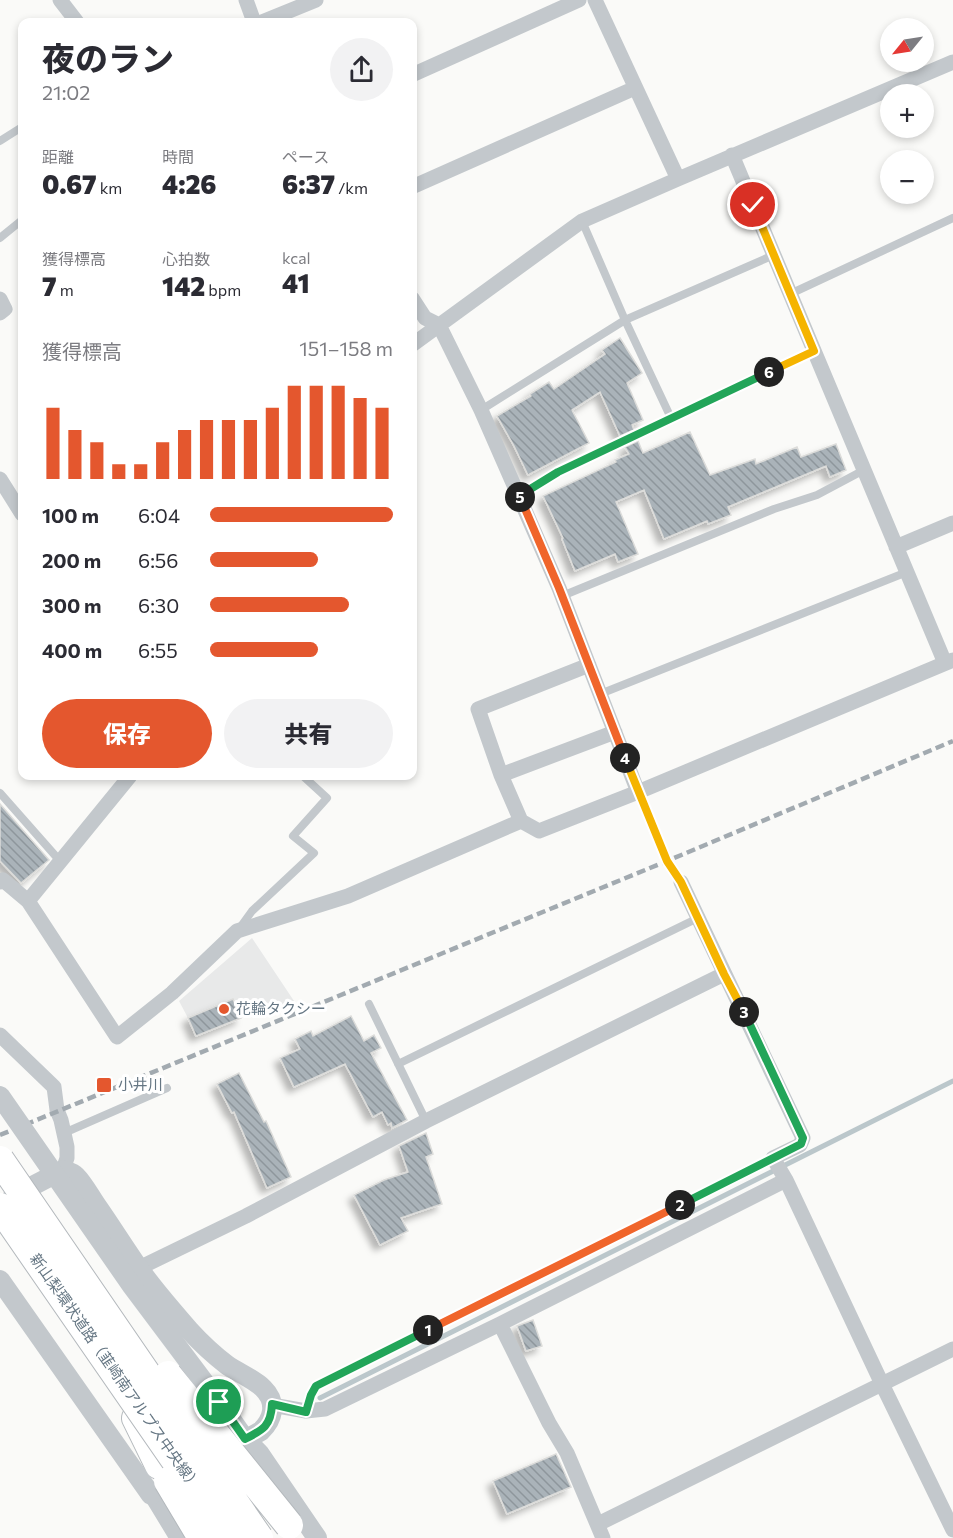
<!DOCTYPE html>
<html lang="ja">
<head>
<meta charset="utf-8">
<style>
	:root { --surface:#fff; --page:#f2f2f3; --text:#2b2b33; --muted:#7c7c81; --accent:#e4572e }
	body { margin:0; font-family:Commissioner,"Noto Sans JP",sans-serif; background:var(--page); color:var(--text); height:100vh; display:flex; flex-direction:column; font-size:22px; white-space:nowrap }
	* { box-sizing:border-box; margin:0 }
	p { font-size:20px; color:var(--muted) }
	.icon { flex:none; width:33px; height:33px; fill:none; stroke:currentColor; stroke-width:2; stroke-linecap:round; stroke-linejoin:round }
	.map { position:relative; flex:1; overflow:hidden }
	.side { position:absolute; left:18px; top:18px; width:399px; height:762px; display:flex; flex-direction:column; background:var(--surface); border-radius:12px; box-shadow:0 3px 9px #0003 }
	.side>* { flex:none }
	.needle { width:39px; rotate:240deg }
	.buttons { position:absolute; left:880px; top:18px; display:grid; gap:12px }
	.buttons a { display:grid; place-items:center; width:54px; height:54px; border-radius:50%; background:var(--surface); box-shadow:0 3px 9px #0003; font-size:30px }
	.pin { position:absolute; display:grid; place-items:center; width:51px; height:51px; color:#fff; margin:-26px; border:3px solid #fff; border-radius:50%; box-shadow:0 2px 6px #0007 }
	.km { position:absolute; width:30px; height:30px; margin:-15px; border-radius:50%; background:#222; color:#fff; font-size:16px; line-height:30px; text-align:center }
	.round { display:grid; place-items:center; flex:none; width:63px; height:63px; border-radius:32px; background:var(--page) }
	.summary { display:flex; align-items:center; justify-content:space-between; height:102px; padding:0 24px }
	h1 { font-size:33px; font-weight:800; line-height:45px }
	.metrics { display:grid; grid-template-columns:repeat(3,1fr); gap:9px; height:102px; padding:6px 24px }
	.metrics div { display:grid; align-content:center }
	.metrics b { font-size:26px; font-weight:800 }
	.metrics small { font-size:16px; font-weight:400 }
	.metrics p { font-size:16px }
	.chart { height:168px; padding:12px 24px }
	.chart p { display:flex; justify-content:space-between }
	.chart svg { width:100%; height:108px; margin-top:6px; stroke:var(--accent); stroke-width:6 }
	.button { display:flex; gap:12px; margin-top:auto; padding:12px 24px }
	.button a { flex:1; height:69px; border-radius:36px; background:var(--accent); color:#fff; font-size:24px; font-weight:800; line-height:69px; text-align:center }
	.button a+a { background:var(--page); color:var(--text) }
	ul { padding:0 24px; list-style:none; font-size:20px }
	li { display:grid; grid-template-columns:96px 72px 1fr; align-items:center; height:45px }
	li i { height:15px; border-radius:8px; background:var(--accent) }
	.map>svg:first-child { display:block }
	.built { fill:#e8e9e9 }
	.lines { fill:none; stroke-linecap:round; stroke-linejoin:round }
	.stream { stroke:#bbc7cb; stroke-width:5 }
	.building { fill:url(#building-back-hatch); stroke:#dcdcda; stroke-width:1.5; filter:url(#shadow) }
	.motorway-casing { stroke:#b4b9bd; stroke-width:30 }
	.service { stroke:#c3c8cc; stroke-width:8 }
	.minor { stroke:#c3c8cc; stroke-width:15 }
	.tertiary { stroke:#c3c8cc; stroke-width:20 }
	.motorway { stroke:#fff; stroke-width:28 }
	.rail { stroke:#a2aab0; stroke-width:4.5; stroke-dasharray:9 4.5; stroke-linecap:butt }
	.motorway-bridge-casing { stroke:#b4b9bd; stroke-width:30; stroke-linecap:butt }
	.tertiary-bridge { stroke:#c3c8cc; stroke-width:20 }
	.motorway-bridge { stroke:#fff; stroke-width:28 }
	.split-1-casing { stroke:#fff; stroke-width:12 }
	.split-2-casing { stroke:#fff; stroke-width:12 }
	.split-3-casing { stroke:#fff; stroke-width:12 }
	.split-4-casing { stroke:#fff; stroke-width:12 }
	.split-5-casing { stroke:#fff; stroke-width:12 }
	.split-6-casing { stroke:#fff; stroke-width:12 }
	.split-7-casing { stroke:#fff; stroke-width:12 }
	.split-1 { stroke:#22a559; stroke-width:8 }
	.split-2 { stroke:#f0652b; stroke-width:8 }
	.split-3 { stroke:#22a559; stroke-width:8 }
	.split-4 { stroke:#f5b400; stroke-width:8 }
	.split-5 { stroke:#f0652b; stroke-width:8 }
	.split-6 { stroke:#22a559; stroke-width:8 }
	.split-7 { stroke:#f5b400; stroke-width:8 }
	.poi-dot { fill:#e4572e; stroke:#fff; stroke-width:2 }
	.labels { text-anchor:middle; stroke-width:6; stroke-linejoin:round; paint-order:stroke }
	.poi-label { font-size:15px; fill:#657683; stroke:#fff; text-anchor:start }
	.street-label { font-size:15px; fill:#657683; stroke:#fff }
</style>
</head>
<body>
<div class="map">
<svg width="953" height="1538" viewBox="0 0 953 1538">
	<defs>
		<pattern id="building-back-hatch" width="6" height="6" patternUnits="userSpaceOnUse" patternTransform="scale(1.5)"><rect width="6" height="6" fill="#aab3b9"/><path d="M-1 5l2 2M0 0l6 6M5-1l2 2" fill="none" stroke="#8e969c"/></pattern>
		<filter id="shadow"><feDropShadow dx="-5.5" dy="5.5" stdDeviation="3" flood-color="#0004"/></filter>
	</defs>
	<rect width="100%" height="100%" fill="#fafaf8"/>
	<path class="built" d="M252 938 294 1001 241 1018 233 999 188 1018 179 1001Z"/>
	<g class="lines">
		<path class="stream" d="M320 1398 953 1081"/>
	</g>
	<path class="building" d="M620 338 642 373 627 383 643 420 632 425 634 430 620 436 600 392 572 410 589 443 528 475 514 446 497 416 531 396 530 394 549 382 554 389 605 354 602 350Z
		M690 432 710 475 755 459 756 464 797 447 801 457 836 444 846 470 830 477 826 466 728 507 731 515 708 524 707 521 664 539 644 490 616 502 638 554 618 562 615 554 575 571 562 539 563 538 543 496 616 462 615 460 629 454 625 447 638 441 643 453Z
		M0 804 49 860 21 883 0 861Z
		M233 999 241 1018 196 1036 188 1018Z
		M351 1016 364 1041 374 1035 381 1048 371 1053 407 1120 392 1128 391 1123 388 1125 382 1112 373 1117 345 1064 294 1087 280 1058 300 1049 295 1039 311 1031 313 1036Z
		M239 1073 264 1122 266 1121 291 1177 267 1188 234 1112 232 1113 217 1084Z
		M426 1133 433 1154 426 1157 442 1204 401 1218 408 1231 380 1245 354 1195 384 1180 408 1172 399 1146Z
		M533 1320 542 1346 526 1351 517 1326Z
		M556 1454 571 1487 507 1514 493 1481Z"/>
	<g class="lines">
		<g class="motorway-casing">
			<path id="motorway" d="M136 1418 159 1465"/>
		</g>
		<path class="service" d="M0 141 22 127
			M582 221 625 320 671 418
			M0 238 22 220
			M790 294 953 218
			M481 410 625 320 774 255
			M519 496 558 472 814 351
			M562 596 774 509 817 495 864 470
			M600 694 907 572
			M638 792 667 861 681 882
			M0 793 60 861
			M239 929 252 911 314 853 293 836 327 798 303 776
			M369 1004 426 1121
			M398 1064 698 918
			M64 1133 167 1088
			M306 1411 311 1395 316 1386 773 1158"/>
		<path class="minor" d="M60 0 77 22
			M246 0 254 22
			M595 0 678 179
			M262 22 316 0
			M412 75 579 0
			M732 155 945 663
			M412 187 635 88
			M412 298 425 318 439 325 481 410 559 588 638 792
			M0 299 5 309 0 313
			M412 345 582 221 678 179 953 62
			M0 479 22 514
			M896 547 953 523
			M501 775 615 732
			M521 821 501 775 478 709 589 665
			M0 882 3 880 28 901 130 776
			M681 882 803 1138 800 1145 773 1158 786 1180 882 1384 953 1530
			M28 901 117 1037 172 993 237 931 348 896 521 821 539 831 638 792 953 660
			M0 1035 54 1087 57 1110 61 1120 67 1147V1158L63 1170
			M139 1268 246 1216 426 1121 724 974
			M500 1324 549 1423 567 1453 603 1538
			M272 1405 306 1411 325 1409 500 1324 786 1180
			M151 1495 177 1538
			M598 1524 953 1349"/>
		<path class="tertiary" d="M13 1196 63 1170C68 1172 72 1172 76 1176 84 1184 90 1196 97 1206 111 1226 124 1247 138 1267 153 1289 172 1310 190 1331 201 1343 214 1355 227 1365 244 1377 275 1386 272 1411 271 1419 267 1425 261 1431L217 1456
			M0 1280 151 1495 179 1478
			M219 1402 245 1439 259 1453 317 1538"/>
		<use href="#motorway" class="motorway"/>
		<path class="rail" d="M0 1135 667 861 953 741"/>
		<g class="motorway-bridge-casing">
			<path id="motorway-bridge" d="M0 1160 259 1538
				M0 1207 229 1538
				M168 1375 289 1525
				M168 1481 202 1538"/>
		</g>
		<path class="tertiary-bridge" d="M0 1096 132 1286 219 1402"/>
		<use href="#motorway-bridge" class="motorway-bridge"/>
	</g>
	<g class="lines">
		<g class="split-1-casing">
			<path id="split-1" d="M219 1402 245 1439C263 1430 271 1426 272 1404L306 1412 311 1395 316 1386 428 1330"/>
		</g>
		<g class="split-2-casing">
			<path id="split-2" d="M428 1330 680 1205"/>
		</g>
		<g class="split-3-casing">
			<path id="split-3" d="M680 1205 801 1144 803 1138 744 1012"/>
		</g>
		<g class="split-4-casing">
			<path id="split-4" d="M625 758 667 861 681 882 724 974 744 1012"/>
		</g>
		<g class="split-5-casing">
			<path id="split-5" d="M520 497 559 588 625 758"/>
		</g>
		<g class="split-6-casing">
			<path id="split-6" d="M520 497 519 496 558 472 769 372"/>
		</g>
		<g class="split-7-casing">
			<path id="split-7" d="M753 205 814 351 769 372"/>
		</g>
		<use href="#split-1" class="split-1"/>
		<use href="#split-2" class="split-2"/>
		<use href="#split-3" class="split-3"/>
		<use href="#split-4" class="split-4"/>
		<use href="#split-5" class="split-5"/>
		<use href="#split-6" class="split-6"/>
		<use href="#split-7" class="split-7"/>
	</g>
	<g class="poi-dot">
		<circle cx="224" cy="1009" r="6"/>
		<rect x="96" y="1077" width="16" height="16" rx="3"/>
	</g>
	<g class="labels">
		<g class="poi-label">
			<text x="236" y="1014">花輪タクシー</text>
			<text x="118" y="1090">小井川</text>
		</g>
		<g class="street-label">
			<text transform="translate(115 1372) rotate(55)" y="5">新山梨環状道路（韮崎南アルプス中央線）</text>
		</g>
	</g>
</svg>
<div class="buttons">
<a><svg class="needle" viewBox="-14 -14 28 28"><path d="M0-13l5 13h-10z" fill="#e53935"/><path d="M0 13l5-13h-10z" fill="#7c7c81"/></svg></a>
<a>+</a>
<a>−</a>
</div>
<div class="pin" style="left:219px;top:1402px;background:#1e9e55"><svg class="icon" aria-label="arrive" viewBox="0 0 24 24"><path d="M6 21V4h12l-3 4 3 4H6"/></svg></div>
<div class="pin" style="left:753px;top:205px;background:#d93025"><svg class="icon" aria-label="check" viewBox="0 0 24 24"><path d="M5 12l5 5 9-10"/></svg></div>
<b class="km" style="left:428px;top:1330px">1</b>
<b class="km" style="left:680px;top:1205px">2</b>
<b class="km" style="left:744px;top:1012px">3</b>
<b class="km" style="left:625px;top:758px">4</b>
<b class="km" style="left:520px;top:497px">5</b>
<b class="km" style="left:769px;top:372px">6</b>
<section class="side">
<div class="summary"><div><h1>夜のラン</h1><p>21:02</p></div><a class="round"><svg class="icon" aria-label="share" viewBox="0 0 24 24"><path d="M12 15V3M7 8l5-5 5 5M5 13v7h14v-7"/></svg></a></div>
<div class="metrics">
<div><p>距離</p><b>0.67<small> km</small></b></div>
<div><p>時間</p><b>4:26</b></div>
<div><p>ペース</p><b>6:37<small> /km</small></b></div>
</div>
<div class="metrics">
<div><p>獲得標高</p><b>7<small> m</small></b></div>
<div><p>心拍数</p><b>142<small> bpm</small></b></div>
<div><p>kcal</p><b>41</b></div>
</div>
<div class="chart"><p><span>獲得標高</span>151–158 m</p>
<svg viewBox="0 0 160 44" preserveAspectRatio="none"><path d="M5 44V15M15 44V24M25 44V29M35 44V38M45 44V38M55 44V29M65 44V24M75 44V20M85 44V20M95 44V20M105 44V15M115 44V6M125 44V6M135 44V6M145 44V11M155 44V15"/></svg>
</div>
<ul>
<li><b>100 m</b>6:04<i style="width:100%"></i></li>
<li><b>200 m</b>6:56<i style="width:59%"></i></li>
<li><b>300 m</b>6:30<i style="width:76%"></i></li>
<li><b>400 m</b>6:55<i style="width:59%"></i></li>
</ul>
<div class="button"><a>保存</a><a>共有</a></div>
</section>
</div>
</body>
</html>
